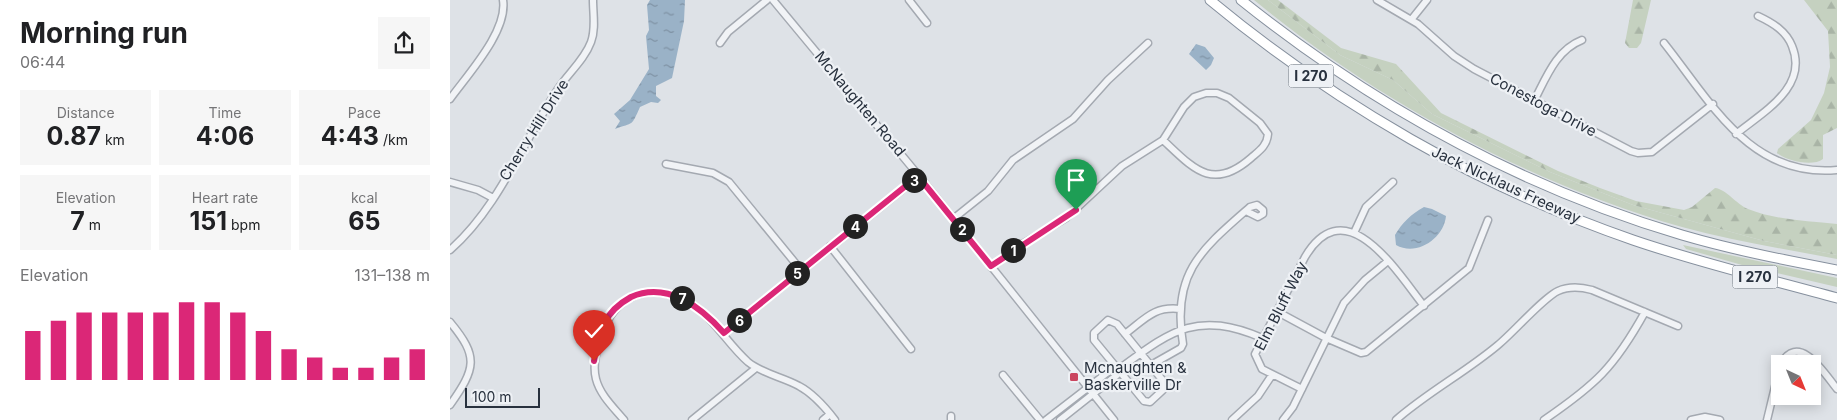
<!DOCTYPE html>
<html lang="en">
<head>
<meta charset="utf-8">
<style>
	:root { --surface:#fff; --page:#f6f6f6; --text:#202124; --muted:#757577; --accent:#db2777 }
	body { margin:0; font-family:Inter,sans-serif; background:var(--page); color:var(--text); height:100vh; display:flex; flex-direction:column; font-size:19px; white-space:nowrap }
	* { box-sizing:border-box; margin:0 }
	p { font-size:16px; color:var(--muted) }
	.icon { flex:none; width:28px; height:28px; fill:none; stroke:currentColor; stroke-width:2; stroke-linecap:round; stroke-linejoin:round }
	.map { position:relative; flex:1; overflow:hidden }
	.side { display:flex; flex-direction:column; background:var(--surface); width:450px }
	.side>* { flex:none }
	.needle { width:32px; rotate:137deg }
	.fabs { position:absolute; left:1321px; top:355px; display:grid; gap:10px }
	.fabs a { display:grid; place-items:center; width:50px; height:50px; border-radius:0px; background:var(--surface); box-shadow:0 2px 12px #0003; font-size:25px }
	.scale { position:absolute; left:15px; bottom:12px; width:75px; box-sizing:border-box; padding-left:5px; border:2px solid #28313e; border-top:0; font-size:14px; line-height:18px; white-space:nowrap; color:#28313e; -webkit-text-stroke:4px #eef1f5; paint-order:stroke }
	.pin { position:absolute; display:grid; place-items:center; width:42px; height:42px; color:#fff; margin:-51px -21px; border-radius:50% 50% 50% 0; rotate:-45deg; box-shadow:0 0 5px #0007 }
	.pin .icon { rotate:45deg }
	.km { position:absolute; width:25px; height:25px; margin:-12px; border-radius:50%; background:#222; color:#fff; font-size:14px; line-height:25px; text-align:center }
	.round { display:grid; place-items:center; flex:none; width:52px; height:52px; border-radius:0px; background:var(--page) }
	.overview { display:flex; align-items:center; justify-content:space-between; height:85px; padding:0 20px }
	h1 { font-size:28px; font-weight:700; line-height:38px }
	.figures { display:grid; grid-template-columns:repeat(3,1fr); gap:8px; height:85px; padding:5px 20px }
	.figures div { display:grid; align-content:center; border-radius:0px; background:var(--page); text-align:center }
	.figures b { font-size:25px; font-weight:700 }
	.figures small { font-size:14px; font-weight:400 }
	.figures p { font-size:14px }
	.chart { height:140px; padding:10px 20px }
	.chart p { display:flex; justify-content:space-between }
	.chart svg { width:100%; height:90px; margin-top:5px; stroke:var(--accent); stroke-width:6 }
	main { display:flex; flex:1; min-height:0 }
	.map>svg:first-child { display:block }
	.grass { fill:#c5d1c0 }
	.forest { fill:url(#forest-firs) }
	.water { fill:url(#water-ripples) }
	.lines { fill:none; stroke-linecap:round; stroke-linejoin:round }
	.minor-casing { stroke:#a4a9b1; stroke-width:9 }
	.highway-casing { stroke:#86909e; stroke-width:11 }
	.minor { stroke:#f1f3f6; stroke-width:6 }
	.highway { stroke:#fff; stroke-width:9 }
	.route-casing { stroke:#fff; stroke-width:10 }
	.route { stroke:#db2777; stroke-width:6 }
	.poi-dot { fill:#ca455f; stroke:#eef1f5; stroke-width:2 }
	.labels { text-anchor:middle; stroke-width:4.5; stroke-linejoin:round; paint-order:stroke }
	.shield { fill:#eef1f5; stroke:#636b75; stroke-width:1 }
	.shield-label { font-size:14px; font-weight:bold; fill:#28313e }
	.street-label { font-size:15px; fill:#28313e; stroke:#eef1f5 }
	.poi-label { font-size:15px; fill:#28313e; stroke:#eef1f5; text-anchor:start }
</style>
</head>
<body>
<main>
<section class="side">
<div class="overview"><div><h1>Morning run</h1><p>06:44</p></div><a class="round"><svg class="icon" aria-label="share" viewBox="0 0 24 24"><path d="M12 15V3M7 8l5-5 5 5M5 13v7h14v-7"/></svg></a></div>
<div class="figures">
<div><p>Distance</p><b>0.87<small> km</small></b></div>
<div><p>Time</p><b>4:06</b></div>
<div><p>Pace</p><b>4:43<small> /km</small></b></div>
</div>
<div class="figures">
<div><p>Elevation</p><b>7<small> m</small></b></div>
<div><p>Heart rate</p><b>151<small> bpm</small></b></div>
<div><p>kcal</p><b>65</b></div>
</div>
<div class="chart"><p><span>Elevation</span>131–138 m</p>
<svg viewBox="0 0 160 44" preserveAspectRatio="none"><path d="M5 44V20M15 44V15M25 44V11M35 44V11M45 44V11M55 44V11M65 44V6M75 44V6M85 44V11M95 44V20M105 44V29M115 44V33M125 44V38M135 44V38M145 44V33M155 44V29"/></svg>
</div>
</section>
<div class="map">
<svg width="1387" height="420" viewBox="0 0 1387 420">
	<defs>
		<pattern id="forest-firs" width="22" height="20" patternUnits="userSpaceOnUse" patternTransform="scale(1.25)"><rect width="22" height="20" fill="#c5d1c0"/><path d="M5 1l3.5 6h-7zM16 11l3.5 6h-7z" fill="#a9b4a6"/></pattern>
		<pattern id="water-ripples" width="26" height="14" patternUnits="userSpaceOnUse" patternTransform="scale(1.25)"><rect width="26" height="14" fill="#9ab2c7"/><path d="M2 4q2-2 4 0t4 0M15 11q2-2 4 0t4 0" fill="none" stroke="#7e91a3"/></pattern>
	</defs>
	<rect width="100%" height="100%" fill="#dee2e7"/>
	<path class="grass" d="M804 0H818L890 55 943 80 982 114 1100 172 1183 205 1314 241 1387 255V259C1335 249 1283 241 1232 227 1079 183 927 101 804 0Z
		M1233 245 1387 278V287L1292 265 1236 249Z"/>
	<path class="forest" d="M818 0H828L891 48 946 64 991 113 1108 171 1150 188 1186 201 1234 210 1242 207 1265 188C1276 189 1286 204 1298 209 1326 220 1357 221 1387 224V255L1314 241 1183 205 1100 172 982 114 943 80 890 55Z
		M1183 0H1201L1191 43 1187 48H1179L1175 43Z
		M1354 0H1387V128L1373 135V159C1363 167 1336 161 1327 153L1328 149 1361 120 1374 93 1380 67 1378 31Z"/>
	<path class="water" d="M200 0H235L234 21 222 78 206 86V96L211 100 208 103 201 102 190 107C181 127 184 122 165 129L170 121 164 114 180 100 199 69 196 36 199 30 197 5Z
		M746 44 755 47 764 58 761 65 756 70 739 54Z
		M974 207 982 209 996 216C994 238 967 257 946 245L945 235C952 223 961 214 974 207Z"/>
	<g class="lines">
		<g class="minor-casing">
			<path id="minor" d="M323 0 469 176 664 420
				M459 0 477 23
				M927 0 968 24 1004 56 1024 69 1181 151 1188 153 1202 152 1263 104
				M961 20 977 0
				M270 43 278 32 317 0
				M1214 43C1261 102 1300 178 1387 170
				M0 99C18 74 58 31 53 0
				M1084 101C1096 78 1106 50 1132 40
				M1286 134C1313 112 1359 87 1342 46 1336 31 1323 23 1308 16
				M216 164 263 173 279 182 351 270
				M0 182 28 190 43 198
				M503 219 538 191 563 160 623 119 658 80 698 43
				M904 233 916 207 943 182
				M380 246 461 349
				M0 250C48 208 72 144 106 92 116 75 134 61 141 42 146 29 143 14 143 0
				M541 267 569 246 616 218 672 166 713 140 734 107 744 97 756 93H767L779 98 810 123 818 134C817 146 809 151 801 158 762 192 743 168 713 140
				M826 311 876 338 911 353 916 352 1019 268 1038 220
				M658 320 667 324 714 382V389L700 402 694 401 644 340V333Z
				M0 322C29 357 26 368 0 405
				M274 333 469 176
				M675 334C695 319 704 306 730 309
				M1331 364C1349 331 1375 374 1387 389
				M701 365 731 348 733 344C721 273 752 249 800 207L807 205 813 210V214L808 217 796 211
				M553 375 590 420
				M852 389 812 369 805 354 855 257C896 188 947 272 974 306
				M501 416V420
				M174 420C164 408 150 395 146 379 143 368 145 357 148 346 157 309 181 284 222 295 258 305 272 339 298 362 313 374 333 377 349 386 364 394 375 407 385 420
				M242 420 306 368
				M373 420 380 414
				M596 420 662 369H669
				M610 420 667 375 669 369C721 331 746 310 812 338
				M782 420 808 396 822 375
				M833 420 843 407 894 303 915 280 938 261
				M946 420C978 392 1016 372 1048 345 1064 332 1093 298 1108 291 1119 286 1131 287 1142 290L1228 326
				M1094 420C1145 385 1164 368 1195 312
				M1241 420 1255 417 1270 420
				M1317 420 1330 366"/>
		</g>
		<g class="highway-casing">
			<path id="highway" d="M760 0C885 104 1029 187 1183 240 1250 263 1318 279 1387 298
				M791 0C922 105 1071 187 1232 235 1283 250 1335 260 1387 270"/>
		</g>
		<use href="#minor" class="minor"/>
		<use href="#highway" class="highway"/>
	</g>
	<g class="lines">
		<g class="route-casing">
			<path id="route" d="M144 361C146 349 149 335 154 324 159 313 170 303 181 297 217 281 251 307 274 333L468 176 541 266 626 210"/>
		</g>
		<use href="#route" class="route"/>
	</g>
	<rect class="poi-dot" x="619" y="372" width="10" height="10" rx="2.5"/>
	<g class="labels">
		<g class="shield">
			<rect x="838.5" y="64.5" width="45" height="23" rx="4"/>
			<rect x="1282.5" y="265.5" width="45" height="23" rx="4"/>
		</g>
		<g class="shield-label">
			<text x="861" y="81">I 270</text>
			<text x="1305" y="282">I 270</text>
		</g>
		<g class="street-label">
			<text transform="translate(410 104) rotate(50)" y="5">McNaughten Road</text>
			<text transform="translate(1093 105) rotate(28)" y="5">Conestoga Drive</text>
			<text transform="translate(84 130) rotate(-58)" y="5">Cherry Hill Drive</text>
			<text transform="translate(1056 185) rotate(25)" y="5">Jack Nicklaus Freeway</text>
			<text transform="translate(831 306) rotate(-63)" y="5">Elm Bluff Way</text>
		</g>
		<g class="poi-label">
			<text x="634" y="373">Mcnaughten &amp;<tspan x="634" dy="17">Baskerville Dr</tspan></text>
		</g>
	</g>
</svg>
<div class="fabs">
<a><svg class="needle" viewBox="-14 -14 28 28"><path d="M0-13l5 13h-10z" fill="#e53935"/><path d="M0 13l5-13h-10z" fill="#757577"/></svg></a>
</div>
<div class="scale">100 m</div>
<div class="pin" style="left:626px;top:210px;background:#1e9e55"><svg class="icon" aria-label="arrive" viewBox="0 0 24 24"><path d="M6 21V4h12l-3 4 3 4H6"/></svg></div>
<div class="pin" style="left:144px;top:361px;background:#d93025"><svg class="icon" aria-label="check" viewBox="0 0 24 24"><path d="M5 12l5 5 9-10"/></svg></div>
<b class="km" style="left:563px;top:250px">1</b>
<b class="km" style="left:512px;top:229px">2</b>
<b class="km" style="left:464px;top:180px">3</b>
<b class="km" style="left:405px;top:226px">4</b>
<b class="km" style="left:347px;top:273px">5</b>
<b class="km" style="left:289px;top:320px">6</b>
<b class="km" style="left:232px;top:298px">7</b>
</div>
</main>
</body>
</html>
